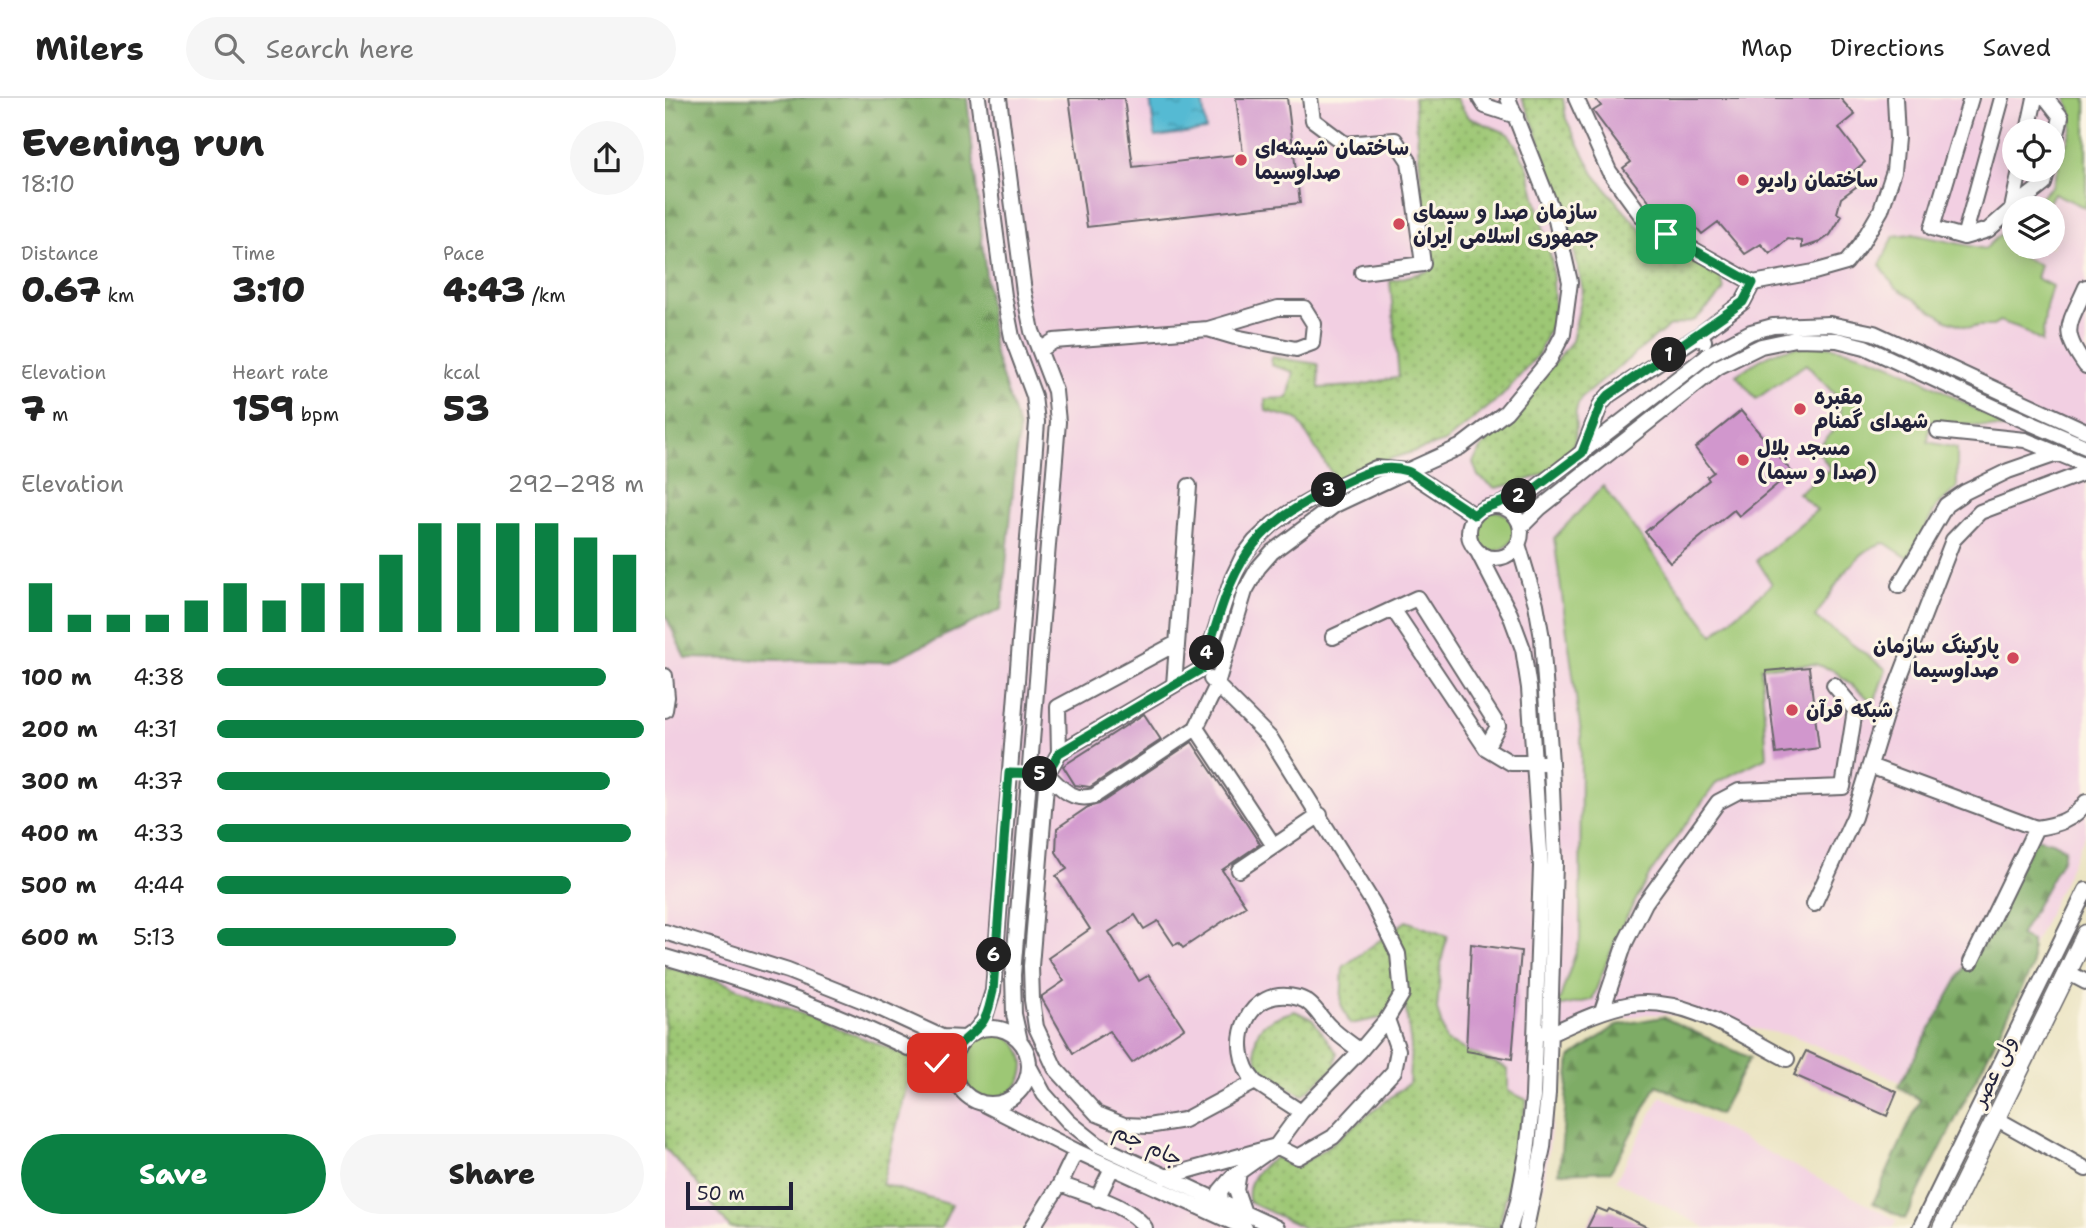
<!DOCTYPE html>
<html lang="en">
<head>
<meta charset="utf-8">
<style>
	:root { --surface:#fff; --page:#f6f6f6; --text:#222; --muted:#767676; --line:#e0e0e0; --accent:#0b8043 }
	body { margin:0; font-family:"Shantell Sans","Playpen Sans Arabic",sans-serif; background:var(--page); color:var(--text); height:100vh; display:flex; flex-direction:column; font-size:26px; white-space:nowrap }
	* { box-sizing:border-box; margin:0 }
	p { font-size:23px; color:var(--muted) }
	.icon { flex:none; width:38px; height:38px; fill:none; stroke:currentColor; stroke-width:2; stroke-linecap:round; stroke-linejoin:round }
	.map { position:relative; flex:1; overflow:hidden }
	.drawer { display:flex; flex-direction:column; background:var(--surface); width:665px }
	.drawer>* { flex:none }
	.tools { position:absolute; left:1337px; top:21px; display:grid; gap:14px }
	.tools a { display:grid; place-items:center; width:63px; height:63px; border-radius:50%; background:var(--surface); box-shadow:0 4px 18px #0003; font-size:35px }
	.scale { position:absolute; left:21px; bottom:18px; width:107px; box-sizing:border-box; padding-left:7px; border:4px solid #22223b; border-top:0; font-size:19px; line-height:24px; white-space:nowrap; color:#22223b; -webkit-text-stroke:5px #fcf5e5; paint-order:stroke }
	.pin { position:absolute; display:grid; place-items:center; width:60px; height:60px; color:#fff; margin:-30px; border-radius:14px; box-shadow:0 4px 10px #0006 }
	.km { position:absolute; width:35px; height:35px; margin:-18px; border-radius:50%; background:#222; color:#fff; font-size:19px; line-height:35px; text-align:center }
	.round { display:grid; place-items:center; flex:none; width:74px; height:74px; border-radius:37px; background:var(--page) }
	.headline { display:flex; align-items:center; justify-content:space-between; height:119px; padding:0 21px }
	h1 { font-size:38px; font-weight:800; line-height:52px }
	.metrics { display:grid; grid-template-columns:repeat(3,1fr); gap:10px; height:119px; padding:7px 21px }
	.metrics div { display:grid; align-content:center }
	.metrics b { font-size:35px; font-weight:800 }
	.metrics small { font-size:19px; font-weight:400 }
	.metrics p { font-size:19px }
	.chart { height:196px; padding:14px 21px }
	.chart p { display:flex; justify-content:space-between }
	.chart svg { width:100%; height:126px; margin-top:7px; stroke:var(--accent); stroke-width:6 }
	.action { display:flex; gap:14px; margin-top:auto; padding:14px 21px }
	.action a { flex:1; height:80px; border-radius:42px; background:var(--accent); color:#fff; font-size:28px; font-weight:800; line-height:80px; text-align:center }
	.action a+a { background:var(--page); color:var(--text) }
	ul { padding:0 21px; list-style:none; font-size:23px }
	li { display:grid; grid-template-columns:112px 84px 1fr; align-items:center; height:52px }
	li i { height:18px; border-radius:9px; background:var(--accent) }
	header { display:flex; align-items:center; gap:42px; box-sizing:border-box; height:98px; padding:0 35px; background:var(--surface); border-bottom:2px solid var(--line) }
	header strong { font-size:33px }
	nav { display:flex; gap:38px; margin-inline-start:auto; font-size:24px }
	.search { width:490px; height:63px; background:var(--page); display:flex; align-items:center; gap:18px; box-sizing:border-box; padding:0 24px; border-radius:38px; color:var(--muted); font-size:26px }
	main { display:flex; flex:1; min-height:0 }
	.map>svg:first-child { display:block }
	.built { fill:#f2cfe2; fill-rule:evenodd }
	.grass { fill:#9dc774; stroke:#607458; stroke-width:2 }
	.forest { fill:url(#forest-firs); stroke:#506750; stroke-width:2 }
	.garden { fill:url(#garden-dots); stroke:#607458; stroke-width:2 }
	.water { fill:url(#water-ripples); stroke:#3b6e87; stroke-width:2 }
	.building { fill:#d197cd }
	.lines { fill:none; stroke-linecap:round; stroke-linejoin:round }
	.minor-casing { stroke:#68666a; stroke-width:18 }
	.major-casing { stroke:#68666a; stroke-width:21 }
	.minor { stroke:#fff; stroke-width:14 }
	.major { stroke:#fff; stroke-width:18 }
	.route-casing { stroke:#fff; stroke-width:14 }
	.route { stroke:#0b8043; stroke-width:9 }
	.poi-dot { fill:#d1495b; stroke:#fcf5e5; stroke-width:2.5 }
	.labels { text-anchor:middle; stroke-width:6; stroke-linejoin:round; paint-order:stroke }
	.poi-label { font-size:21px; font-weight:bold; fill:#22223b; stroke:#fcf5e5; text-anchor:start }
	.street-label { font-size:21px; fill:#22223b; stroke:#fcf5e5 }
</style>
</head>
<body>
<header>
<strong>Milers</strong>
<div class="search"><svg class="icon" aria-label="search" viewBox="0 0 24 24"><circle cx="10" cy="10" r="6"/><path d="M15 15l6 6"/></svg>Search here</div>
<nav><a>Map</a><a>Directions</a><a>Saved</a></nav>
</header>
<main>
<section class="drawer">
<div class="headline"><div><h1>Evening run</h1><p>18:10</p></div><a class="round"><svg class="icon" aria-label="share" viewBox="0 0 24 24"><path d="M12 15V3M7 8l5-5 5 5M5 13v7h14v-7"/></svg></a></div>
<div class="metrics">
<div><p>Distance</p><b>0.67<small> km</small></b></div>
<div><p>Time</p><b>3:10</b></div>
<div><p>Pace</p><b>4:43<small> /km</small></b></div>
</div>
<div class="metrics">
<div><p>Elevation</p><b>7<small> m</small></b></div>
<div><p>Heart rate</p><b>159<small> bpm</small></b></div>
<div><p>kcal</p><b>53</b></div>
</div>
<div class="chart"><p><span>Elevation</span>292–298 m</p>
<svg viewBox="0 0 160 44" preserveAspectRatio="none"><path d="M5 44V27M15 44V38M25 44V38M35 44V38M45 44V33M55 44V27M65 44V33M75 44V27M85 44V27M95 44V17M105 44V6M115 44V6M125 44V6M135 44V6M145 44V11M155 44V17"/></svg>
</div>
<ul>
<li><b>100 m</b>4:38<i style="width:91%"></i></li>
<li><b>200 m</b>4:31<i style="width:100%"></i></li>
<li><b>300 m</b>4:37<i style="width:92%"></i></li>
<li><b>400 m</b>4:33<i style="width:97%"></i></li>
<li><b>500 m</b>4:44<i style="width:83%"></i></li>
<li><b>600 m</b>5:13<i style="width:56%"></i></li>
</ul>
<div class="action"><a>Save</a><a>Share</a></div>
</section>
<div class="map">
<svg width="1421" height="1130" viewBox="0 0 1421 1130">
	<defs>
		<pattern id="forest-firs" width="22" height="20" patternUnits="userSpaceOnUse" patternTransform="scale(1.75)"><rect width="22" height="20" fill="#7eac66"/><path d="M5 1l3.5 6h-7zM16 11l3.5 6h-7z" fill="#678c55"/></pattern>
		<pattern id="garden-dots" width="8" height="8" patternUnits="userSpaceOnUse" patternTransform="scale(1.75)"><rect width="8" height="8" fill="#9dc774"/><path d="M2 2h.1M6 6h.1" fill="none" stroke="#80a160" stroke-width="1.8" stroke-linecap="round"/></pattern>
		<pattern id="water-ripples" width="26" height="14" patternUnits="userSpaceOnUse" patternTransform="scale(1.75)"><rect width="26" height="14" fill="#54bad3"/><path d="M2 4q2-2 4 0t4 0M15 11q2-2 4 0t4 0" fill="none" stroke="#4597ac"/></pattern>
	</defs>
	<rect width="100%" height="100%" fill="#fcf5e5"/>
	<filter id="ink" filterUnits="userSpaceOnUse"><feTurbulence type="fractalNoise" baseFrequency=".0143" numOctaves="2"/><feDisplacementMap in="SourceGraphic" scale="14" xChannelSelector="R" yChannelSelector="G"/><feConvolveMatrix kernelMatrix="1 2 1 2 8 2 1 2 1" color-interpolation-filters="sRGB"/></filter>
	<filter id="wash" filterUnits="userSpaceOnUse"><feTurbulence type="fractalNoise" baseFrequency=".00686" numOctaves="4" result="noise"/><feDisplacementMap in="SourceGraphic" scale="28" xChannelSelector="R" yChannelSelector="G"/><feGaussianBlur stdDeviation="1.57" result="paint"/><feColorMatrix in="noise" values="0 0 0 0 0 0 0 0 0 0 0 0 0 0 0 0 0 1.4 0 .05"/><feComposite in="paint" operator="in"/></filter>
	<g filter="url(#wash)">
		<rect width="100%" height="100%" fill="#eae3c1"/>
		<path class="built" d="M0 0H1421V341L1410 356 1421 362V735L1293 1009 1129 938 1013 917 981 916 937 926 896 949 879 1088 865 1130H0ZM1349 33H1388V72H1349ZM1349 110H1388V149H1349Z
			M996 998 1232 1122 1228 1130H1041L951 1082Z"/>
		<path class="grass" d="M1401 0H1421V110L1389 95 1381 110H1363L1387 88 1407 29 1406 14Z
			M1349 123V149H1362L1357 159 1375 167 1371 180 1387 188 1381 209 1377 244 1352 229 1334 223 1328 228H1313L1305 230 1282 222 1229 188 1215 167 1229 138 1247 136 1320 151Z
			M1155 247C1224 256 1285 297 1345 331L1265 323 1263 344 1292 350V390L1272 408 1243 460 1220 445C1190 449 1166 496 1150 519L1221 571 1209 605 1168 572 1150 566 1096 569 1102 659 1052 684 985 776 954 833 927 902 892 909 915 842 916 635 889 440 938 388 1048 537 1107 486 1092 462 1152 412 1133 395 1165 371 1152 351 1177 322 1173 300 1141 266 1091 301 1071 277C1104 255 1115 248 1155 247Z
			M809 433a20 20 0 1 1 40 0a20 20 0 1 1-40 0Z
			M293 967a33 33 0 1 1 66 0a33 33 0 1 1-66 0Z"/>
		<path class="forest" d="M0 0H302L329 254 354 330 337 511 223 564 20 560 0 516Z
			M1371 740 1387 744 1400 751 1398 760 1355 838 1367 843V870L1240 1121 1208 1105 1255 1002 1233 989Z
			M998 919 1085 960 1054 1017 992 987 946 1073 894 1075 905 960 952 927Z"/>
		<path class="garden" d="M749 0H791L803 19 844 36 862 67 887 164 890 218 873 257 837 298 780 344 701 368 672 384 632 321 601 313 600 301 623 300 629 274 606 267 607 259 653 266 654 290 691 288 734 279 725 183 764 173Z
			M857 0H898L901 21 929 76 954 107 984 141 1056 178 1059 193 1030 222 1003 229 917 299C906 316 913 323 910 341 905 374 857 385 830 390L813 378 808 364 817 349 846 319 907 243 918 193 903 125 870 30Z
			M741 823 782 838 776 865 772 911 781 943 843 971V993L862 1002 834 1130H639L584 1104C581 1081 593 1071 611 1059L631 1070 662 1049 744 985 746 948 740 905 716 920 685 926 676 906 678 869Z
			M0 868 52 882 246 959 242 987 217 1086 287 1107 276 1130H65L30 1083 0 1050Z
			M630 913 647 921 672 955 670 969 638 997C623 990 607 982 596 969 589 960 588 941 595 931 602 921 618 917 630 913Z"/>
		<path class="water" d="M485 0H537L541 32 490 39Z"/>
		<g id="blocks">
			<path class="building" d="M404 0H459L468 69 578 56 571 0H622L635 105 422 129Z
				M930 0H1175L1190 17 1174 30 1200 64 1184 77 1192 88 1176 100 1172 115 1177 118 1165 137 1155 144 1137 150V143L1123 141 1105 156 1096 146 1080 156 1053 124 1037 136 1023 120 1020 123 1005 105 993 115 958 70 966 64 928 13 936 8Z
				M1076 313 1127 374 1074 418 1069 412 1005 464 980 434 1044 382 1042 379 1049 374 1030 350Z
				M1144 569 1154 650 1111 656 1101 573Z
				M479 616 496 642 425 689 410 687 398 668Z
				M527 644 595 746 557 772 581 808 518 850 514 845 509 847 493 823 479 831 470 817 444 834 474 883 484 877 519 930 467 965 444 933 408 955 377 901V898L399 883 383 860 425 831 391 778 402 771 391 754 392 730 423 709 434 706Z
				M806 846 856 853 847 961 801 953Z
				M1141 953 1232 994 1222 1018 1129 977Z
				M932 1110 942 1114 944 1111 984 1130H922Z"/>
		</g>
	</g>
	<g filter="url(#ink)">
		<use href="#blocks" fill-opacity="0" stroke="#68666a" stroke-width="2"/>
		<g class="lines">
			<g class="minor-casing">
				<path id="minor" d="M334 0 359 194 367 233 390 293 393 324 348 877 349 916 355 943
					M645 0 648 22 680 46 730 42 744 63 758 166 697 174
					M815 0 820 8 851 18
					M911 0 944 73 976 117 1001 136 1088 185 1149 174 1181 165 1196 146 1216 112 1229 73 1232 40 1230 0
					M1306 0 1267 130 1299 139 1337 0
					M1381 0 1396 19 1388 53
					M1363 33 1370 0
					M1347 111 1379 86 1383 72
					M1299 139 1323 132 1347 111 1355 72
					M1421 189C1404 228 1394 231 1421 268
					M1039 243 1036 236 1078 204 1088 185
					M375 252 389 243 543 231 570 239 631 251 647 245 649 226 639 210H613L543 231
					M1273 333 1360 342 1421 367
					M917 354 936 306 944 297 1036 236
					M831 408 868 392 1044 256 1086 234 1108 228 1165 226 1209 235 1421 333
					M804 434a26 26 0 1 1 52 0a26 26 0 1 1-52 0Z
					M856 429 875 410 1053 269 1096 248 1130 241 1172 242 1200 249 1342 315 1421 349
					M853 446 871 506 877 540 886 665 890 765 883 995 878 1049 861 1130
					M813 454 845 516 858 551 864 590 876 768 868 999 862 1054 853 1103 845 1130
					M1234 488 1281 407 1300 394 1343 373 1392 356
					M728 511 752 500 833 628 821 650
					M668 539 728 511 821 650 846 665H878
					M0 578 2 599 0 612
					M546 581 606 641 708 805 733 856 737 896 722 921 695 953
					M509 587 524 388
					M531 630 609 748
					M394 655 393 609 512 545
					M1205 668 1371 730
					M376 676H382C396 690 407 704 429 698L531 630 551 589 580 493 593 470 607 454 670 407 742 373 809 417
					M574 772 655 717
					M1149 806 1189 719 1220 618 1288 442 1315 414 1421 374
					M0 834 123 873 201 904 277 939 299 940
					M0 859C73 880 145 904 213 936 240 948 266 960 289 977
					M1306 864 1371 730C1392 727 1409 722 1421 704
					M1402 874 1421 884
					M937 913 960 845 980 805 1053 704 1074 693 1178 689 1190 612 1169 587
					M288 968a38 38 0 1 1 76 0a38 38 0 1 1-76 0Z
					M310 933 319 922 328 893 372 324 369 298 347 239 339 198 313 0
					M879 935 885 936C911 924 938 911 966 906 1022 898 1075 937 1122 961
					M364 968 379 996 403 1023 433 1047 612 1130
					M590 984 636 1014
					M315 1004 411 1053 580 1130
					M1332 1021 1421 1071
					M411 1053 395 1086C420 1096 466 1107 480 1130
					M574 1074 571 1092 579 1115
					M500 1079 611 1048 633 1059 668 1039 729 973 733 952 722 921
					M432 1101 447 1070
					M556 1104 555 1093 567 1079 611 1048 636 1014 695 953C685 945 674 938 665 929 655 920 648 904 634 900 582 885 559 948 590 984L519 1022 483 1028 459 1027 432 1016 390 970 371 929 367 902 366 868 382 676 394 655 538 570 567 481 577 460 590 443 608 426 625 414 662 393 711 370 742 373 795 349 841 314 885 261 898 236 905 184 891 122 843 0
					M367 1130 395 1086
					M1255 1130 1421 792"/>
			</g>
			<g class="major-casing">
				<path id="major" d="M1277 1130 1421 836"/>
			</g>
			<use href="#minor" class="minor"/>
			<use href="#major" class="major"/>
		</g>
	</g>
	<g class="lines" filter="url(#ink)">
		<g class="route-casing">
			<path id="route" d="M272 965 289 977C283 945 301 945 317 925 324 916 325 904 328 893L344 675 382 676 394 655 538 570C568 470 575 433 676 386 697 376 717 365 742 373 748 375 755 381 760 384 776 395 793 406 809 417L815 412 868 392 917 355 936 306 944 297 1078 204 1088 185 1001 136"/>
		</g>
		<use href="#route" class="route"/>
	</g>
	<g class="poi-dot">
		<circle cx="576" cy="62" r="7"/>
		<circle cx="1078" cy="82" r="7"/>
		<circle cx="734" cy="126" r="7"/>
		<circle cx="1135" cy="311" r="7"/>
		<circle cx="1078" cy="362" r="7"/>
		<circle cx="1348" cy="560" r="7"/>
		<circle cx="1127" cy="612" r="7"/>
	</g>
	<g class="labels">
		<g class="poi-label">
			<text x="590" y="57">ساختمان شیشه‌ای<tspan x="590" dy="24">صداوسیما</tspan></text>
			<text x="1092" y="89">ساختمان رادیو</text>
			<text x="748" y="121">سازمان صدا و سیمای<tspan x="748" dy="24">جمهوری اسلامی ایران</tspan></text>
			<text x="1149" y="306">مقبره<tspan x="1149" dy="24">شهدای گمنام</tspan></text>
			<text x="1092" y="357">مسجد بلال<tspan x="1092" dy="24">(صدا و سیما)</tspan></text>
			<text x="1334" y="555" text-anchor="end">پارکینگ سازمان<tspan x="1334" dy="24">صداوسیما</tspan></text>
			<text x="1141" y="619">شبکه قرآن</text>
		</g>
		<g class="street-label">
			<text transform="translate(1329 973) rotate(-64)" y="7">ولی عصر</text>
			<text transform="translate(483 1047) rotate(25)" y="7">جام جم</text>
		</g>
	</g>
</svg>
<div class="tools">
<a><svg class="icon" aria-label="locate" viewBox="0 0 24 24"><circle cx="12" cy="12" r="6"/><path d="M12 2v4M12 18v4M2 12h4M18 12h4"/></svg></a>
<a><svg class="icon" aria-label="layers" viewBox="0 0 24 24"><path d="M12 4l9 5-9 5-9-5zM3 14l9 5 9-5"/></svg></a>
</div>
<div class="scale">50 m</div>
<div class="pin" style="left:1001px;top:136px;background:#1e9e55"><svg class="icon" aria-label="arrive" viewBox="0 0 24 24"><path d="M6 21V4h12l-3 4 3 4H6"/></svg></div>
<div class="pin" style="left:272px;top:965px;background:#d93025"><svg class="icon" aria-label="check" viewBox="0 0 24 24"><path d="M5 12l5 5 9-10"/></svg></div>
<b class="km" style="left:1004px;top:257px">1</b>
<b class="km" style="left:854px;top:398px">2</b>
<b class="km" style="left:664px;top:392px">3</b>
<b class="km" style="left:542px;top:555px">4</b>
<b class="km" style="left:375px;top:676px">5</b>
<b class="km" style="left:329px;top:857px">6</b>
</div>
</main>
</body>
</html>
